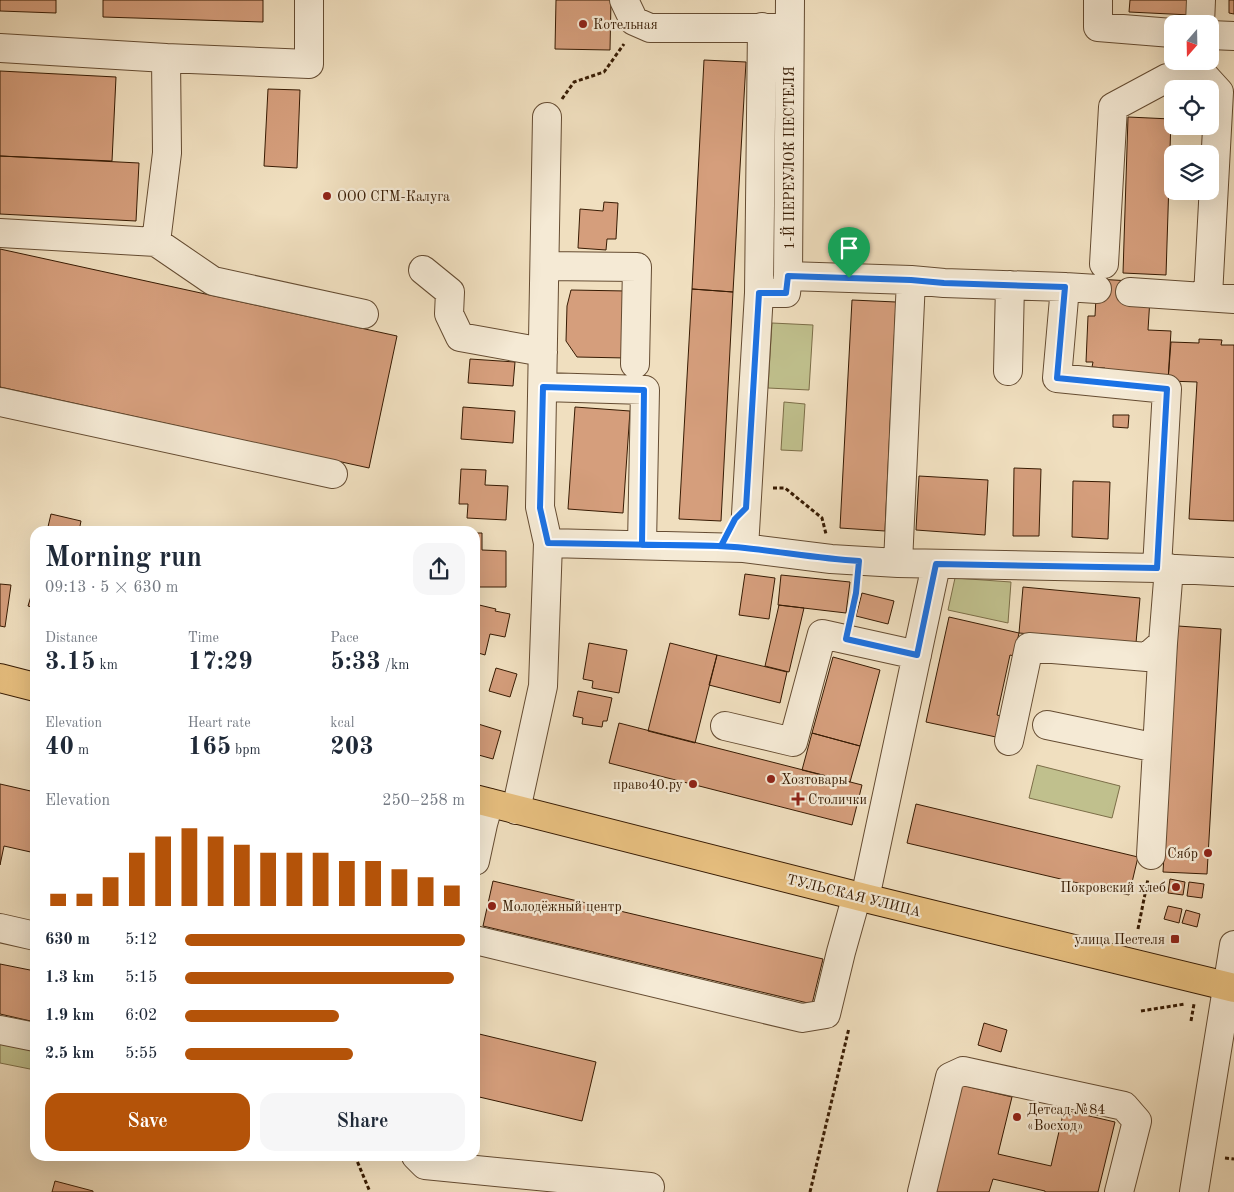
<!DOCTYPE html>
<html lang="en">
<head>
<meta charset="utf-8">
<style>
	:root { --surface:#fff; --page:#f6f6f7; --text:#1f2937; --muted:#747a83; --accent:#b45309 }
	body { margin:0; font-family:"Old Standard TT",serif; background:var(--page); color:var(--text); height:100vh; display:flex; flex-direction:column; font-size:19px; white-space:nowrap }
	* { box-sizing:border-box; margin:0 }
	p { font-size:16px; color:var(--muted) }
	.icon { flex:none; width:28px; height:28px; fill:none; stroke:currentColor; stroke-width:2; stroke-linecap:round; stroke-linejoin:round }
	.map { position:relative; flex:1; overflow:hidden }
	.details { position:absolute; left:30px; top:526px; width:450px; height:635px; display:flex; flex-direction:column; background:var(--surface); border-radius:15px; box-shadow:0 5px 20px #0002 }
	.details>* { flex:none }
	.needle { width:32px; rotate:200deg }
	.buttons { position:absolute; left:1164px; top:15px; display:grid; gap:10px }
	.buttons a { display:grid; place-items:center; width:55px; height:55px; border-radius:10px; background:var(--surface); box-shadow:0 5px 20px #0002; font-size:25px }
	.pin { position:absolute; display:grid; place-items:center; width:42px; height:42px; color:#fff; margin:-51px -21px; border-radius:50% 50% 50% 0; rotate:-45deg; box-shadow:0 0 5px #0007 }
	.pin .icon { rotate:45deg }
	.round { display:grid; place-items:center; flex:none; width:52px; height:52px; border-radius:15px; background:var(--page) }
	.overview { display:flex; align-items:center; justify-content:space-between; height:85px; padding:0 15px }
	h1 { font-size:28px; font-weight:800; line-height:38px }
	.figures { display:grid; grid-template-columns:repeat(3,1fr); gap:8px; height:85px; padding:5px 15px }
	.figures div { display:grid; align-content:center }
	.figures b { font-size:25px; font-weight:800 }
	.figures small { font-size:14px; font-weight:400 }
	.figures p { font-size:14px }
	.chart { height:140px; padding:10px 15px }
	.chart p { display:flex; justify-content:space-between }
	.chart svg { width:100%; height:90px; margin-top:5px; stroke:var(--accent); stroke-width:6 }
	.cta { display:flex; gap:10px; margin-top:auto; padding:10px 15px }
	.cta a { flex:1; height:58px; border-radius:15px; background:var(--accent); color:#fff; font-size:20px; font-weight:800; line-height:58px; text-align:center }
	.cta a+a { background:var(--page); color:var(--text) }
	ul { padding:0 15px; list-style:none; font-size:16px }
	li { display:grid; grid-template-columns:80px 60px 1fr; align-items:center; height:38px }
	li i { height:12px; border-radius:6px; background:var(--accent) }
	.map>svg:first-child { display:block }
	.green { fill:#c0c08d; stroke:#7c6e48 }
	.building { fill:#d59e7c; stroke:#371b03 }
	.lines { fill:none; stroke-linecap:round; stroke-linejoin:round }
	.minor-casing { stroke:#654c32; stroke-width:30 }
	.major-casing { stroke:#371b03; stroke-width:30 }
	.path { stroke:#371b03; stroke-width:3; stroke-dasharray:4 2.5; stroke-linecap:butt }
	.minor { stroke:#f5ead5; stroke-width:28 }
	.major { stroke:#e8c080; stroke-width:28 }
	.route-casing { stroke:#fff; stroke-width:10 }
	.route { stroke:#1a73e8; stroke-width:6 }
	.poi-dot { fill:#8f2418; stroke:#f5ead5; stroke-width:2 }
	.labels { text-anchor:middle; stroke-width:4.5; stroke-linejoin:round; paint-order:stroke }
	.poi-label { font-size:14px; fill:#371b03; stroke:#f5ead5; text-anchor:start }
	.street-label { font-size:14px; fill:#371b03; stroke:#f5ead5 }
</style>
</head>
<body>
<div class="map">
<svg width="1234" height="1192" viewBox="0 0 1234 1192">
	<rect width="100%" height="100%" fill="#f0dfbf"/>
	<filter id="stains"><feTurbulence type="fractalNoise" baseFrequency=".004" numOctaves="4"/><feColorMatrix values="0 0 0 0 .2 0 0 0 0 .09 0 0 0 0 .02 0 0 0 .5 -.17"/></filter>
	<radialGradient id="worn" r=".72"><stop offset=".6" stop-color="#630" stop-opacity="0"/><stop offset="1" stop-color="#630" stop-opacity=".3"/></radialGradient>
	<path class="green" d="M772 323 813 325 809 390 768 388Z
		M784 402 805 404 802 451 781 450Z
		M955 578 1011 582 1008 623 948 610Z
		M1037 765 1120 786 1112 818 1029 798Z
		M0 1035 35 1042V1070L0 1063Z"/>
	<path class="building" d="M0 0H56V13L0 11Z
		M103 0H263V22L103 17Z
		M556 0H611L610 50 555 49Z
		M1130 0H1191V15L1129 12Z
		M1229 0H1234V14L1229 13Z
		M704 60 746 62 733 292 692 289Z
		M0 71 116 77 112 161 0 156Z
		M268 89 300 90 297 168 264 166Z
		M1128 117 1171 119 1166 275 1123 273Z
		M0 156 139 163 136 221 0 214Z
		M604 202 618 203 616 239H607L606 250 578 248 580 209 603 211Z
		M0 249 397 336 369 468 0 387Z
		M1097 279 1131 281 1150 298 1148 330 1171 331 1168 381 1105 371V368L1092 367 1093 362H1086L1088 316H1095Z
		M692 289 733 292 721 521 679 519Z
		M571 290 626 291V358L577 357 566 341 567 306Z
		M852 300 896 302 885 531 840 528Z
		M1199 339 1222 340 1221 345H1234V521L1189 519 1197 382 1168 381 1171 342 1199 343Z
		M470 359 515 362 513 386 468 383Z
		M463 407 515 411 513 443 461 439Z
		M575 407 630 411 623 513 568 509Z
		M1113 415H1129L1128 428 1113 427Z
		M1014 468 1041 469 1039 536H1013Z
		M461 469 486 470 485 485 508 486 506 520 467 518 468 504H459Z
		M919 476 988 480 985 535 916 530Z
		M1073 481 1110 482 1108 539 1072 537Z
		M51 514 81 521 79 531H47Z
		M475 533H482V550L506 551V587H475Z
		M745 574 775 578 769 619 739 615Z
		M781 575 850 582 846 613 778 605Z
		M35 583V608L28 606Z
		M0 584 11 585 5 627 0 626Z
		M1023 587 1140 598 1136 643 1019 633Z
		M862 593 894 601 888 624 856 616Z
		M475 604 496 609 495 611 510 614 505 637 490 634 485 655 475 652Z
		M779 605 804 608 789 672 765 666Z
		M949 617 1019 633 1014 656 1010 655 997 715 1001 716 996 737 926 722Z
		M1178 626 1221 629 1207 874 1163 872Z
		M589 643 627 650 619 693 592 688 593 681 583 679Z
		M670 643 717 655 695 743 648 731Z
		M717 655 787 672 780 703 709 685Z
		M833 657 880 670 860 746 812 733Z
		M496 668 517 674 510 697 489 691Z
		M578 691 612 698 607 721H603L602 727 582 724 583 718 573 716Z
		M475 723 501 731 493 759 475 754Z
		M619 723 862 785 852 825 609 763Z
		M812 733 860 746 850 782 802 770Z
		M0 784 35 792V853L4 846 0 865Z
		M916 804 1138 857 1129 895 907 843Z
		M1170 879 1185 882 1183 895 1168 893Z
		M493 881 823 959 812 1004 483 926Z
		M1189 882 1204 884 1202 898 1187 896Z
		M1168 906 1182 909 1179 923 1164 919Z
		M1186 910 1200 914 1197 927 1182 923Z
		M0 964 35 971V1022L0 1014Z
		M984 1023 1007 1030 1001 1052 978 1045Z
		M475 1033 596 1062 582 1121 475 1096Z
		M961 1085 1012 1097 998 1154 1051 1166 1064 1110 1115 1122 1098 1192H1045V1191L993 1179 989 1192H936Z
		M55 1181 93 1191V1192H52Z"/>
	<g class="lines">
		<g class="minor-casing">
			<path id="minor" d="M624 0 634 21 650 28H780
				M790 0 788 276 911 280 944 283 1065 287 1097 289
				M1098 0V27L1172 33
				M1200 24 1201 0
				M762 27 759 293H786L788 276
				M1210 35 1234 36
				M0 48 166 58
				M1200 61 1199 70 1219 92 1208 296
				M0 233 156 242 213 281 364 314
				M156 242 167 153 166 58 309 64V0
				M1104 264 1113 107 1167 78 1199 70
				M545 266 637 267 635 364
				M423 270 450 292 449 314 460 337 543 352
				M1065 287 1057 378 1167 389 1157 568
				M1130 292 1234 299
				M1008 371 1010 285
				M543 387 645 390 642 545
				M0 402 333 474
				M548 543 744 548 831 559 898 563 1157 568 1234 572
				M744 548 759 293
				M898 563 911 280
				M1047 725 1157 748
				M725 726 793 742 822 634 917 655
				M1009 741 1029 647 1147 657 1163 643 1169 568
				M516 810 543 686 548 543 540 507 547 117
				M1151 855 1163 643
				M475 861 483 824 489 803
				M865 898 936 565
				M0 928 35 936
				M475 940 802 1018 826 1014 841 952 857 895
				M0 1030 35 1037
				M416 1156 425 1165 650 1187
				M922 1192 950 1077 963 1071 1124 1106 1137 1121 1119 1192
				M1194 1192 1234 945"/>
		</g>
		<g class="major-casing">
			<path id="major" d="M0 678 35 687
				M475 799 865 898 1234 988"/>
		</g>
		<path class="path" d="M562 99 574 82 604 72 624 44
			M773 488H785L822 518 826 534
			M851 615 857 587
			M1138 929 1148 879
			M1141 1011 1185 1004
			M1191 1021 1194 1004
			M355 1156 370 1192
			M1225 1158 1234 1159
			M810 1192 849 1028"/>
		<use href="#minor" class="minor"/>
		<use href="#major" class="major"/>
	</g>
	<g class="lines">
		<g class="route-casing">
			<path id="route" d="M849 278 788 276 786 293H759L746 508 735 519 721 546 548 543 540 508 543 387 644 390 642 545C676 545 711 544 745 548 783 552 821 559 859 561L856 593 846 639 917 655 936 564 1157 568 1167 389 1057 378 1065 287 944 283 911 280 849 278"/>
		</g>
		<use href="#route" class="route"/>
	</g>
	<g class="poi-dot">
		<circle cx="583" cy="24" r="5"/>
		<circle cx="327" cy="196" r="5"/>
		<circle cx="771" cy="779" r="5"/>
		<circle cx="693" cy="784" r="5"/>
		<path d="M795.5 791.5h5v5h5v5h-5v5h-5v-5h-5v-5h5z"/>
		<circle cx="1208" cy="853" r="5"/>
		<circle cx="1176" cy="887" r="5"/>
		<circle cx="492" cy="906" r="5"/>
		<rect x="1170" y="934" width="10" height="10" rx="2.5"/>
		<circle cx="1017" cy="1117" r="5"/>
	</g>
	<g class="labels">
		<g class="poi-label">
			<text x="593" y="29">Котельная</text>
			<text x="337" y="201">ООО СГМ-Калуга</text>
			<text x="781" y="784">Хозтовары</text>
			<text x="683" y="789" text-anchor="end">право40.ру</text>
			<text x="808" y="804">Столички</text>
			<text x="1198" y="858" text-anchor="end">Сябр</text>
			<text x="1166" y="892" text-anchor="end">Покровский хлеб</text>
			<text x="502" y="911">Молодёжный центр</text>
			<text x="1165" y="944" text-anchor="end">улица Пестеля</text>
			<text x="1027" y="1114">Детсад №84<tspan x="1027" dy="16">«Восход»</tspan></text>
		</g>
		<g class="street-label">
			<text transform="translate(789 158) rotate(-90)" y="5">1-Й ПЕРЕУЛОК ПЕСТЕЛЯ</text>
			<text transform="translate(854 895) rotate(14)" y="5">ТУЛЬСКАЯ УЛИЦА</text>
		</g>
	</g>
	<rect width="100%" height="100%" filter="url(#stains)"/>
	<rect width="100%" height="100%" fill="url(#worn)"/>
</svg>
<div class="buttons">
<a><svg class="needle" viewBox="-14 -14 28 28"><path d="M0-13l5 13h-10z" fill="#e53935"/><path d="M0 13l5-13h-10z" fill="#747a83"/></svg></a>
<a><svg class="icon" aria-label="locate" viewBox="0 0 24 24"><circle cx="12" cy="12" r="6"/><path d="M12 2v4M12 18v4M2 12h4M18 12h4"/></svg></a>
<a><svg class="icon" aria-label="layers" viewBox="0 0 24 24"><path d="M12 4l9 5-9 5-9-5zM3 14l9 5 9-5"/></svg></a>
</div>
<div class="pin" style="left:849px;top:278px;background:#1e9e55"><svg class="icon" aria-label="arrive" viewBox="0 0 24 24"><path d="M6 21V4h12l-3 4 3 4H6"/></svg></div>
<section class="details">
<div class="overview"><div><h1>Morning run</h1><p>09:13 · 5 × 630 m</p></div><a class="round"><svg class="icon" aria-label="share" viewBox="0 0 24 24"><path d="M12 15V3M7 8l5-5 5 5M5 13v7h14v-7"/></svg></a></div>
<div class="figures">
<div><p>Distance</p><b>3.15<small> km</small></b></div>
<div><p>Time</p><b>17:29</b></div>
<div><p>Pace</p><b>5:33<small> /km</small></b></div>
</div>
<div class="figures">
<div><p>Elevation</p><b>40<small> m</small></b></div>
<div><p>Heart rate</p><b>165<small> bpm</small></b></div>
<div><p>kcal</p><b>203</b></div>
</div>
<div class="chart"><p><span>Elevation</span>250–258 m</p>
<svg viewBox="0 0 160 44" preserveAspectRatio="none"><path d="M5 44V38M15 44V38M25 44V30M35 44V18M45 44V10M55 44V6M65 44V10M75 44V14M85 44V18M95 44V18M105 44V18M115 44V22M125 44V22M135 44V26M145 44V30M155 44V34"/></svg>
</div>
<ul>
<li><b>630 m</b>5:12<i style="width:100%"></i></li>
<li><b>1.3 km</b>5:15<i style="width:96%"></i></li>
<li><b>1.9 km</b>6:02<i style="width:55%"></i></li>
<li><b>2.5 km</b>5:55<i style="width:60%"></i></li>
</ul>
<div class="cta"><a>Save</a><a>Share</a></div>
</section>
</div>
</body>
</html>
